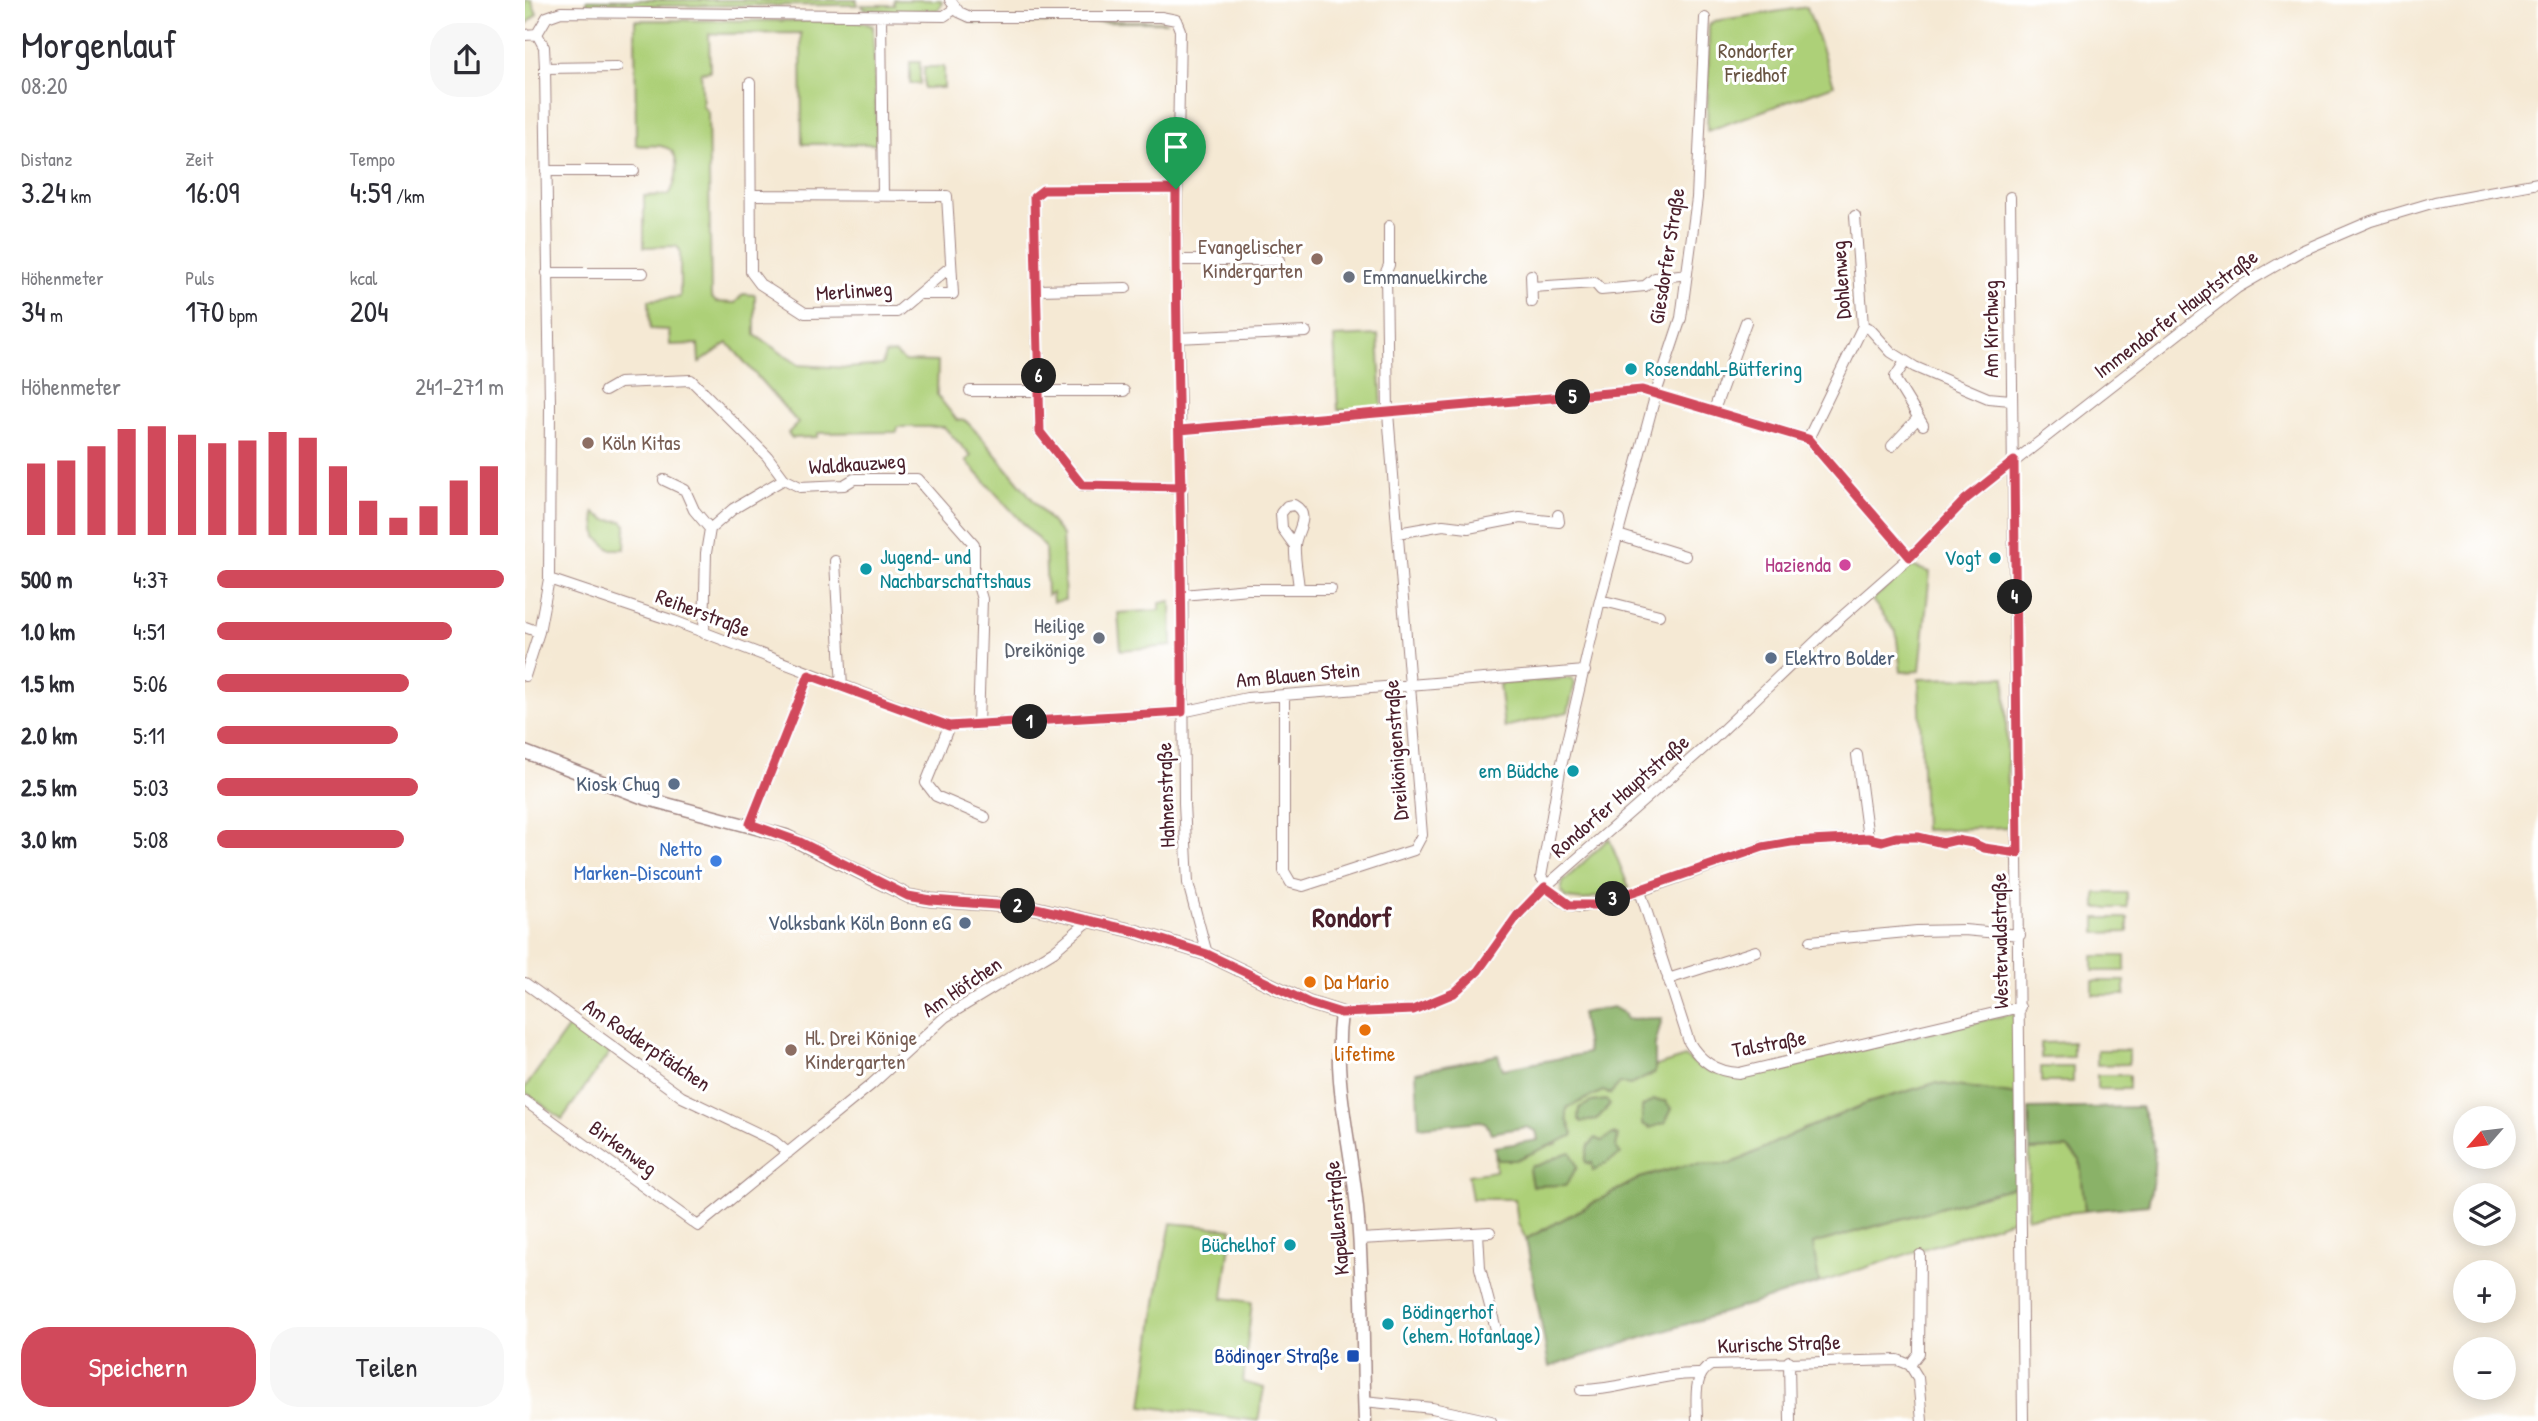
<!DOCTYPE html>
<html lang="de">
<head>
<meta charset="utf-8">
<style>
	:root { --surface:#fff; --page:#f7f7f7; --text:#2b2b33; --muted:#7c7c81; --accent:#d1495b }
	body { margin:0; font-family:"Patrick Hand",sans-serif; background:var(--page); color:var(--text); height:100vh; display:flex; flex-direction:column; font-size:26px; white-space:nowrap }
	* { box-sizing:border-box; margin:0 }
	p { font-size:23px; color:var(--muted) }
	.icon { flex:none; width:38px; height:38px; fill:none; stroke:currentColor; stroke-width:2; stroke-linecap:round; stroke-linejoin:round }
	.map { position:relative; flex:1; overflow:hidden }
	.side { display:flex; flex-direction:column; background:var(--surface); width:525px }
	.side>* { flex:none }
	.needle { width:46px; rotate:242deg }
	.buttons { position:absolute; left:1928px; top:1106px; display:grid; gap:14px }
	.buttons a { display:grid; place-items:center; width:63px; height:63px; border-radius:50%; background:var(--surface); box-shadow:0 4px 18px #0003; font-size:35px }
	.pin { position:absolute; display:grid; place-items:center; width:60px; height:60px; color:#fff; margin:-72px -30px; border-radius:50% 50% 50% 0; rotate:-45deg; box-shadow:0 0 7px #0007 }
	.pin .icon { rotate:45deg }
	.km { position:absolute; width:35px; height:35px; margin:-18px; border-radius:50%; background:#222; color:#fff; font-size:19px; line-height:35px; text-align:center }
	.round { display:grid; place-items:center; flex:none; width:74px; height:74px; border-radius:28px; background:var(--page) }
	.head { display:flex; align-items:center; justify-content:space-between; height:119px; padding:0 21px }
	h1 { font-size:38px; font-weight:600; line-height:52px }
	.figures { display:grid; grid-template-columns:repeat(3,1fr); gap:10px; height:119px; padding:7px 21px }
	.figures div { display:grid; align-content:center }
	.figures b { font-size:30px; font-weight:600 }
	.figures small { font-size:19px; font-weight:400 }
	.figures p { font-size:19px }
	.chart { height:196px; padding:14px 21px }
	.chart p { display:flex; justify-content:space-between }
	.chart svg { width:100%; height:126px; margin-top:7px; stroke:var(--accent); stroke-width:6 }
	.action { display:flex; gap:14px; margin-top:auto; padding:14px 21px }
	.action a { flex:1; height:80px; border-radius:28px; background:var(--accent); color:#fff; font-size:28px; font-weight:600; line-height:80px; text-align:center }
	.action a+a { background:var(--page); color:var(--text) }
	ul { padding:0 21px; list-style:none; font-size:23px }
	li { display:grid; grid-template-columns:112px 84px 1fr; align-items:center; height:52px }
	li i { height:18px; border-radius:9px; background:var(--accent) }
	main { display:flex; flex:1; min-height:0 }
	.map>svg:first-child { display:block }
	.green { fill:#add078; stroke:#7c7852; stroke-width:2 }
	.forest { fill:#8ab268; stroke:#6a684a; stroke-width:2 }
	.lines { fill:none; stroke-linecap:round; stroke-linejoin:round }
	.minor-casing { stroke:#a08480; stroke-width:12 }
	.major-casing { stroke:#a08480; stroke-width:15 }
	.minor { stroke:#fff; stroke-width:10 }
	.major { stroke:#fff; stroke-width:12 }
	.route-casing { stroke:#fff; stroke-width:14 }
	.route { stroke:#d1495b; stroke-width:9 }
	.education-dot { fill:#8d6e63; stroke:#fff; stroke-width:2.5 }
	.worship-dot { fill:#6b7280; stroke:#fff; stroke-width:2.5 }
	.culture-dot { fill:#0f9aa8; stroke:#fff; stroke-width:2.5 }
	.hotel-dot { fill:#d1479c; stroke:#fff; stroke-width:2.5 }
	.service-dot { fill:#5c6f8a; stroke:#fff; stroke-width:2.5 }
	.shop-dot { fill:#3f7fe0; stroke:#fff; stroke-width:2.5 }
	.food-dot { fill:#e8710a; stroke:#fff; stroke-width:2.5 }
	.transit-dot { fill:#1a4fb4; stroke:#fff; stroke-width:2.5 }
	.labels { text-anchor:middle; stroke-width:6; stroke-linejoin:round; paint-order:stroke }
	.park-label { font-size:21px; fill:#685442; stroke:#fff }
	.education-label { font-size:21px; fill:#785e54; stroke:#fff; text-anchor:start }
	.street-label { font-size:21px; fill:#4a1f2b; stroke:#fff }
	.worship-label { font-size:21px; fill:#5b616d; stroke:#fff; text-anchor:start }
	.culture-label { font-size:21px; fill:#0d838f; stroke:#fff; text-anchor:start }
	.hotel-label { font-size:21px; fill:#b23c85; stroke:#fff; text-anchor:end }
	.service-label { font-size:21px; fill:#4e5e75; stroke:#fff; text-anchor:end }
	.shop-label { font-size:21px; fill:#366cbe; stroke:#fff; text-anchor:end }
	.food-label { font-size:21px; fill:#c56008; stroke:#fff; text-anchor:start }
	.transit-label { font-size:21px; fill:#164399; stroke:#fff; text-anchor:end }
	.district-label { font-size:28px; font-weight:bold; fill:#4a1f2b; stroke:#fff }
</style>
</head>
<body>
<main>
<section class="side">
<div class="head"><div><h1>Morgenlauf</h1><p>08:20</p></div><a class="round"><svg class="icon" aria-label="share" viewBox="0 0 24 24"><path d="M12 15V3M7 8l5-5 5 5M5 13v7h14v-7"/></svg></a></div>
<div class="figures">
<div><p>Distanz</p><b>3.24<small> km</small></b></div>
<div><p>Zeit</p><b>16:09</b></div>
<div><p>Tempo</p><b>4:59<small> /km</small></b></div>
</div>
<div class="figures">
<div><p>Höhenmeter</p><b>34<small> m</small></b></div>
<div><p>Puls</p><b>170<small> bpm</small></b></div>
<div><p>kcal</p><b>204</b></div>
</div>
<div class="chart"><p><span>Höhenmeter</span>241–271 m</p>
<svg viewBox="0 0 160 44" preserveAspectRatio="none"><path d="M5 44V19M15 44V18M25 44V13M35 44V7M45 44V6M55 44V9M65 44V12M75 44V11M85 44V8M95 44V10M105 44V20M115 44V32M125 44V38M135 44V34M145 44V25M155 44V20"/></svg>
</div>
<ul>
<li><b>500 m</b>4:37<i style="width:100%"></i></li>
<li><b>1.0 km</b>4:51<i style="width:82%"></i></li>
<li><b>1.5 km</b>5:06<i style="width:67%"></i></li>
<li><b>2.0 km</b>5:11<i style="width:63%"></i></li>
<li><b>2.5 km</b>5:03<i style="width:70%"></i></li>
<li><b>3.0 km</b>5:08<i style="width:65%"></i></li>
</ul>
<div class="action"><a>Speichern</a><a>Teilen</a></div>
</section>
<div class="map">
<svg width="2013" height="1421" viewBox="0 0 2013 1421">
	<rect width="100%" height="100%" fill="#fff"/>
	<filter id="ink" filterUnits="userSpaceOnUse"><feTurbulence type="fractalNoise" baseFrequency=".0143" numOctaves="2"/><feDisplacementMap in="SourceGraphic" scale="14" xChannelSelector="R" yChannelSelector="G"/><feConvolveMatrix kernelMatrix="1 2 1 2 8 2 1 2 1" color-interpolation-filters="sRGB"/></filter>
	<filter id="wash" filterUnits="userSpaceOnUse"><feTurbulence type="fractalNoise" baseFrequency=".00686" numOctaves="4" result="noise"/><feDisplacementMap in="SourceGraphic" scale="28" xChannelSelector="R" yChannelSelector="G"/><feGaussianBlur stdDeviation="1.57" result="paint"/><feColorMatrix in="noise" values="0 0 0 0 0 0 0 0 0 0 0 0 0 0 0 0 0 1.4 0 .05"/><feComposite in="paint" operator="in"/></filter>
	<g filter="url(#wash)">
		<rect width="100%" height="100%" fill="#f5e9d4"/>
		<path class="green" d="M0 0H6L12 14 0 26Z
			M62 0H332V5H325L81 6H62Z
			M369 0H416L417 4 413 10 378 12 340 9 336 5H369Z
			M1282 7 1309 85 1182 131 1184 25 1189 21Z
			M110 20 334 21 348 26 352 144H277L276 33 184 34 185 71 176 72 178 106 183 112 186 297 191 302 210 303 218 294 230 295V335L274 365 322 368 357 365 360 354 370 353 379 361 413 362 412 395 432 420 441 421 457 438 537 535 540 600 528 602 527 593 522 595 520 547 441 461 446 456 419 427H373L372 432 293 433 292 437 267 438 263 433 273 423 203 343 174 363 173 344 145 345 144 330 125 329 124 300 155 297V250L151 246 119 247V196L144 195C152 184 158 151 139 147 130 144 120 147 111 145Z
			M442 20 623 21 642 22 451 23Z
			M385 62H395V84H385Z
			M399 67H419V88H399Z
			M853 335 857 408 813 410 809 337Z
			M69 513 82 520 97 521 101 525 100 549H85L72 537Z
			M1386 566 1405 572 1395 671 1376 672 1371 632 1347 600Z
			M646 601 647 646 596 650 593 613 635 610V603Z
			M1480 677 1484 827 1399 830 1394 679Z
			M1047 678 1050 683 1043 712 979 727 974 684Z
			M1084 838 1104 888 1059 900 1041 898 1036 891 1038 882Z
			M1571 893H1602V908H1571Z
			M1571 918H1603V932L1571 933Z
			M1568 956H1600V971H1568Z
			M1568 981H1600V995H1568Z
			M1490 1013 1493 1095 1410 1083 1343 1103 1270 1133 1206 1164 1162 1165 1115 1178 1001 1239 993 1224 990 1199H947L943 1175 971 1171 970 1151 1032 1144 1026 1099 1160 1057 1180 1070 1213 1077Z
			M46 1024 85 1052 37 1119 0 1092V1088Z
			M1548 1042V1057L1516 1058V1043Z
			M1572 1050H1604V1064L1572 1065Z
			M1516 1067H1548V1082H1516Z
			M1572 1075H1604V1089H1572Z
			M1542 1148 1555 1160 1560 1211 1502 1217 1505 1150Z
			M1492 1186 1490 1219 1294 1283 1287 1244Z
			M646 1223 707 1229 698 1298 727 1302 718 1382 739 1388 733 1421 617 1406 632 1295Z"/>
		<path class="forest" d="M1088 1007 1100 1014 1101 1019 1137 1018 1130 1045V1073L1105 1085 1095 1083 1085 1094 1078 1091 1042 1108V1119L1048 1133 1047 1136 991 1160H973L969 1147 1013 1140 1011 1131 1001 1127 966 1133 961 1123 956 1121 894 1127 891 1072 973 1055 978 1069 1063 1053 1056 1013Z
			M1410 1083 1493 1095 1492 1186 1288 1244 1294 1283 1024 1367 1001 1239 1115 1178 1162 1165 1206 1164 1270 1133 1343 1103Z
			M1081 1100 1085 1105 1071 1120 1056 1122 1053 1118 1054 1108 1066 1102Z
			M1128 1100 1140 1101 1147 1109 1140 1123 1125 1128 1117 1124V1107Z
			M1616 1107C1633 1143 1632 1166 1623 1205L1560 1211 1555 1160 1542 1148 1505 1150 1504 1109Z
			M1088 1134 1093 1136 1091 1148 1096 1154 1068 1171 1067 1162 1063 1164 1060 1161 1063 1146 1071 1138 1077 1141Z
			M1046 1152 1052 1167 1041 1185 1007 1186 1004 1170 1007 1166C1022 1165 1032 1154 1046 1152Z"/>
	</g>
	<g filter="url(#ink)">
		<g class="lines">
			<g class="minor-casing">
				<path id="minor" d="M425 0 434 12 445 17H636L651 20 655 30 651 260 657 487 659 803 663 883 682 954
					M356 16 358 196
					M1180 18 1172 198 1156 318 1131 393 1075 600 1035 771 1016 877 1031 897 1045 905 1057 907 1115 891 1238 847 1266 842 1343 838 1357 841 1371 837H1393L1418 843 1431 840 1448 843 1459 848 1493 853
					M12 34 22 17 36 12 419 16 431 8
					M0 35 12 34
					M20 68 92 67
					M225 83 226 272 235 284 280 313 365 312H372L425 267
					M21 171H109
					M651 189 518 190 509 197 515 432 557 485 657 487
					M225 195 422 196 428 294H394
					M1485 197 1498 1421
					M651 260H754
					M22 273H118
					M1006 275 1007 302
					M1007 287 1070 283 1076 290 1120 286 1130 278 1162 274
					M513 290 601 288
					M1338 326 1345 329 1366 352 1390 367 1463 398 1486 400
					M652 338 781 332
					M1380 362 1370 377 1371 381 1398 425
					M80 391 94 383 166 380 242 456 259 479 275 487 319 485 329 479H392L449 544V572L457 599 453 725
					M445 391H599
					M1189 410 1221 322
					M655 430 1117 390 1283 439 1385 557
					M1283 439 1338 326 1330 216
					M1367 446 1393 418
					M139 480 160 490 169 510 185 529
					M873 533 918 525 943 528 995 518 1034 522 1033 515
					M1093 535 1160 556
					M770 546 757 528 756 513 762 506 769 505C787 515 771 531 770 545 769 559 773 575 774 589
					M310 561 317 687
					M24 579 149 621 424 726 657 712 722 698 1060 671
					M658 595 723 589H806
					M1075 600 1134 615
					M0 627 14 632
					M179 633 181 553 185 529 208 509 259 479
					M0 676 14 632 24 579 25 404 20 68 19 47 12 34
					M759 696V871L766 883 778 886 889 850 897 835 863 413 861 272 864 265V226
					M424 726 401 783 411 796 460 817
					M1332 755 1343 838
					M225 824 284 675
					M1115 891 1164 1042C1175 1061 1192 1072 1214 1073L1495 1007
					M1286 941 1392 931 1439 930 1495 935
					M1143 979 1231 951
					M0 983 157 1097 249 1141 263 1153
					M816 1013 888 1010 929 993 953 971 992 916 1020 887 1181 746 1312 621 1385 557 1441 499 1712 288 1776 251 1846 221 1910 202 2013 183
					M0 1101 173 1226 347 1084 420 1017 529 951 565 920
					M953 1233 955 1268 973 1337
					M835 1239 965 1232
					M1264 1361 1265 1421
					M1385 1365 1394 1353 1395 1255
					M1385 1365 1393 1378 1397 1421
					M1056 1390C1097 1390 1134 1373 1175 1374
					M839 1401 907 1408 966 1421
					M1172 1421C1172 1402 1167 1375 1186 1365L1373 1360 1385 1365"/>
			</g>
			<g class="major-casing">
				<path id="major" d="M0 752 119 798 261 836 383 896 406 900 511 908 609 931 682 954 784 1003 816 1013C807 1079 826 1143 832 1208 839 1279 837 1350 840 1421"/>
			</g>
			<use href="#minor" class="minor"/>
			<use href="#major" class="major"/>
		</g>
	</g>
	<g class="lines" filter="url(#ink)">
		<g class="route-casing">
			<path id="route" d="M651 189C650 363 658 537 657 712L424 726 284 675 225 824 275 842 383 896 406 900 511 908 609 931 682 954 784 1003 816 1013 888 1010 929 993 953 971 992 916 1020 887 1045 905H1070L1238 847 1266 842 1343 838 1357 841 1371 837H1393L1418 843 1431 840 1448 843 1459 848 1493 853 1489 461 1441 499 1385 557 1283 439 1117 390 655 430 657 487 557 485 515 432 509 197 518 190 651 189"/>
		</g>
		<use href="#route" class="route"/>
	</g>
	<g class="education-dot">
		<circle cx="792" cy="259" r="7"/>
		<circle cx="63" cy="443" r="7"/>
		<circle cx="266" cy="1050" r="7"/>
	</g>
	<g class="worship-dot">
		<circle cx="824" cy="277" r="7"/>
		<circle cx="574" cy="638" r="7"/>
	</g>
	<g class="culture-dot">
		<circle cx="1106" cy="369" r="7"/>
		<circle cx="1470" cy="558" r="7"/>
		<circle cx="341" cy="569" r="7"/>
		<circle cx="1048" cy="771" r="7"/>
		<circle cx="765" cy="1245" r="7"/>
		<circle cx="863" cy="1324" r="7"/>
	</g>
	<circle class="hotel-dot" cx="1320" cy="565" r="7"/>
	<g class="service-dot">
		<circle cx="1246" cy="658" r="7"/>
		<circle cx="149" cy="784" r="7"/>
		<circle cx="440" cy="923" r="7"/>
	</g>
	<circle class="shop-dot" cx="191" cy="861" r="7"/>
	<g class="food-dot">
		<circle cx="785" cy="982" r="7"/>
		<circle cx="840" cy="1030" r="7"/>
	</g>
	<rect class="transit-dot" x="821" y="1349" width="14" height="14" rx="3.5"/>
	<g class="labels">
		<g class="park-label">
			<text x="1231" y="58">Rondorfer<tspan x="1231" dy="24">Friedhof</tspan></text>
		</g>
		<g class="education-label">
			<text x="778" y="254" text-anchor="end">Evangelischer<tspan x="778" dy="24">Kindergarten</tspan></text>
			<text x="77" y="450">Köln Kitas</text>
			<text x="280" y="1045">Hl. Drei Könige<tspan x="280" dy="24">Kindergarten</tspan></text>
		</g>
		<g class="street-label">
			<text transform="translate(1142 256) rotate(-81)" y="7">Giesdorfer Straße</text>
			<text transform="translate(1316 280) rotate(-94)" y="7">Dohlenweg</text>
			<text transform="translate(329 291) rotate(-4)" y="7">Merlinweg</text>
			<text transform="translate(1651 314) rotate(-37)" y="7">Immendorfer Hauptstraße</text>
			<text transform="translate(1466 329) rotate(-90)" y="7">Am Kirchweg</text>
			<text transform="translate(332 464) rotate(-4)" y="7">Waldkauzweg</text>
			<text transform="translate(178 613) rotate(21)" y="7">Reiherstraße</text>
			<text transform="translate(773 675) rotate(-5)" y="7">Am Blauen Stein</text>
			<text transform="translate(871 750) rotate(-94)" y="7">Dreikönigenstraße</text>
			<text transform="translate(641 795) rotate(-92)" y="7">Hahnenstraße</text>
			<text transform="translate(1095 796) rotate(-41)" y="7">Rondorfer Hauptstraße</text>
			<text transform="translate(1475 941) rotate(-91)" y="7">Westerwaldstraße</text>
			<text transform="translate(437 987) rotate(-34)" y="7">Am Höfchen</text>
			<text transform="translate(1244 1044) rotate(-10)" y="7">Talstraße</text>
			<text transform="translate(122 1045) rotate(34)" y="7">Am Rodderpfädchen</text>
			<text transform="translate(98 1148) rotate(36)" y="7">Birkenweg</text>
			<text transform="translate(812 1218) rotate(-95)" y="7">Kapellenstraße</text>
			<text transform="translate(1254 1344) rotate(-2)" y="7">Kurische Straße</text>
		</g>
		<g class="worship-label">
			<text x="838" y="284">Emmanuelkirche</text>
			<text x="560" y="633" text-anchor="end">Heilige<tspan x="560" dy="24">Dreikönige</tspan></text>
		</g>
		<g class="culture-label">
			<text x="1120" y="376">Rosendahl-Bütfering</text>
			<text x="355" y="564">Jugend- und<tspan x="355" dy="24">Nachbarschaftshaus</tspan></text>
			<text x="1456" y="565" text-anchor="end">Vogt</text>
			<text x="1034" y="778" text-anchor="end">em Büdche</text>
			<text x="751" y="1252" text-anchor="end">Büchelhof</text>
			<text x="877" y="1319">Bödingerhof<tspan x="877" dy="24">(ehem. Hofanlage)</tspan></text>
		</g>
		<g class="hotel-label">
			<text x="1306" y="572">Hazienda</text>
		</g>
		<g class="service-label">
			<text x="1260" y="665" text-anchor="start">Elektro Bolder</text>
			<text x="135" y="791">Kiosk Chug</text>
			<text x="426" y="930">Volksbank Köln Bonn eG</text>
		</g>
		<g class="shop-label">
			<text x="177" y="856">Netto<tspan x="177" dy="24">Marken-Discount</tspan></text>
		</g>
		<g class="food-label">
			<text x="799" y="989">Da Mario</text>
			<text x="840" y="1061" text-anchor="middle">lifetime</text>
		</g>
		<g class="transit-label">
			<text x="814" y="1363">Bödinger Straße</text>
		</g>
		<g class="district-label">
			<text x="827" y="927">Rondorf</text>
		</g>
	</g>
</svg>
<div class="buttons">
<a><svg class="needle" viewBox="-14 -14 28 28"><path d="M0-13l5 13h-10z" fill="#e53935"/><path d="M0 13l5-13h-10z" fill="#7c7c81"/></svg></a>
<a><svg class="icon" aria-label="layers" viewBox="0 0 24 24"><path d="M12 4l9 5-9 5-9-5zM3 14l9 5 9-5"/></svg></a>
<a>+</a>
<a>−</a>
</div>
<div class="pin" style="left:651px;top:189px;background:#1e9e55"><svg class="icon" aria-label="arrive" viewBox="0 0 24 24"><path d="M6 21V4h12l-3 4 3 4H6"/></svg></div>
<b class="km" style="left:505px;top:722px">1</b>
<b class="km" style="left:493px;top:906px">2</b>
<b class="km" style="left:1088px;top:899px">3</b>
<b class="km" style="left:1490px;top:597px">4</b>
<b class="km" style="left:1048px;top:397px">5</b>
<b class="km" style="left:514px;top:376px">6</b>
</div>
</main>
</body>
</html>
